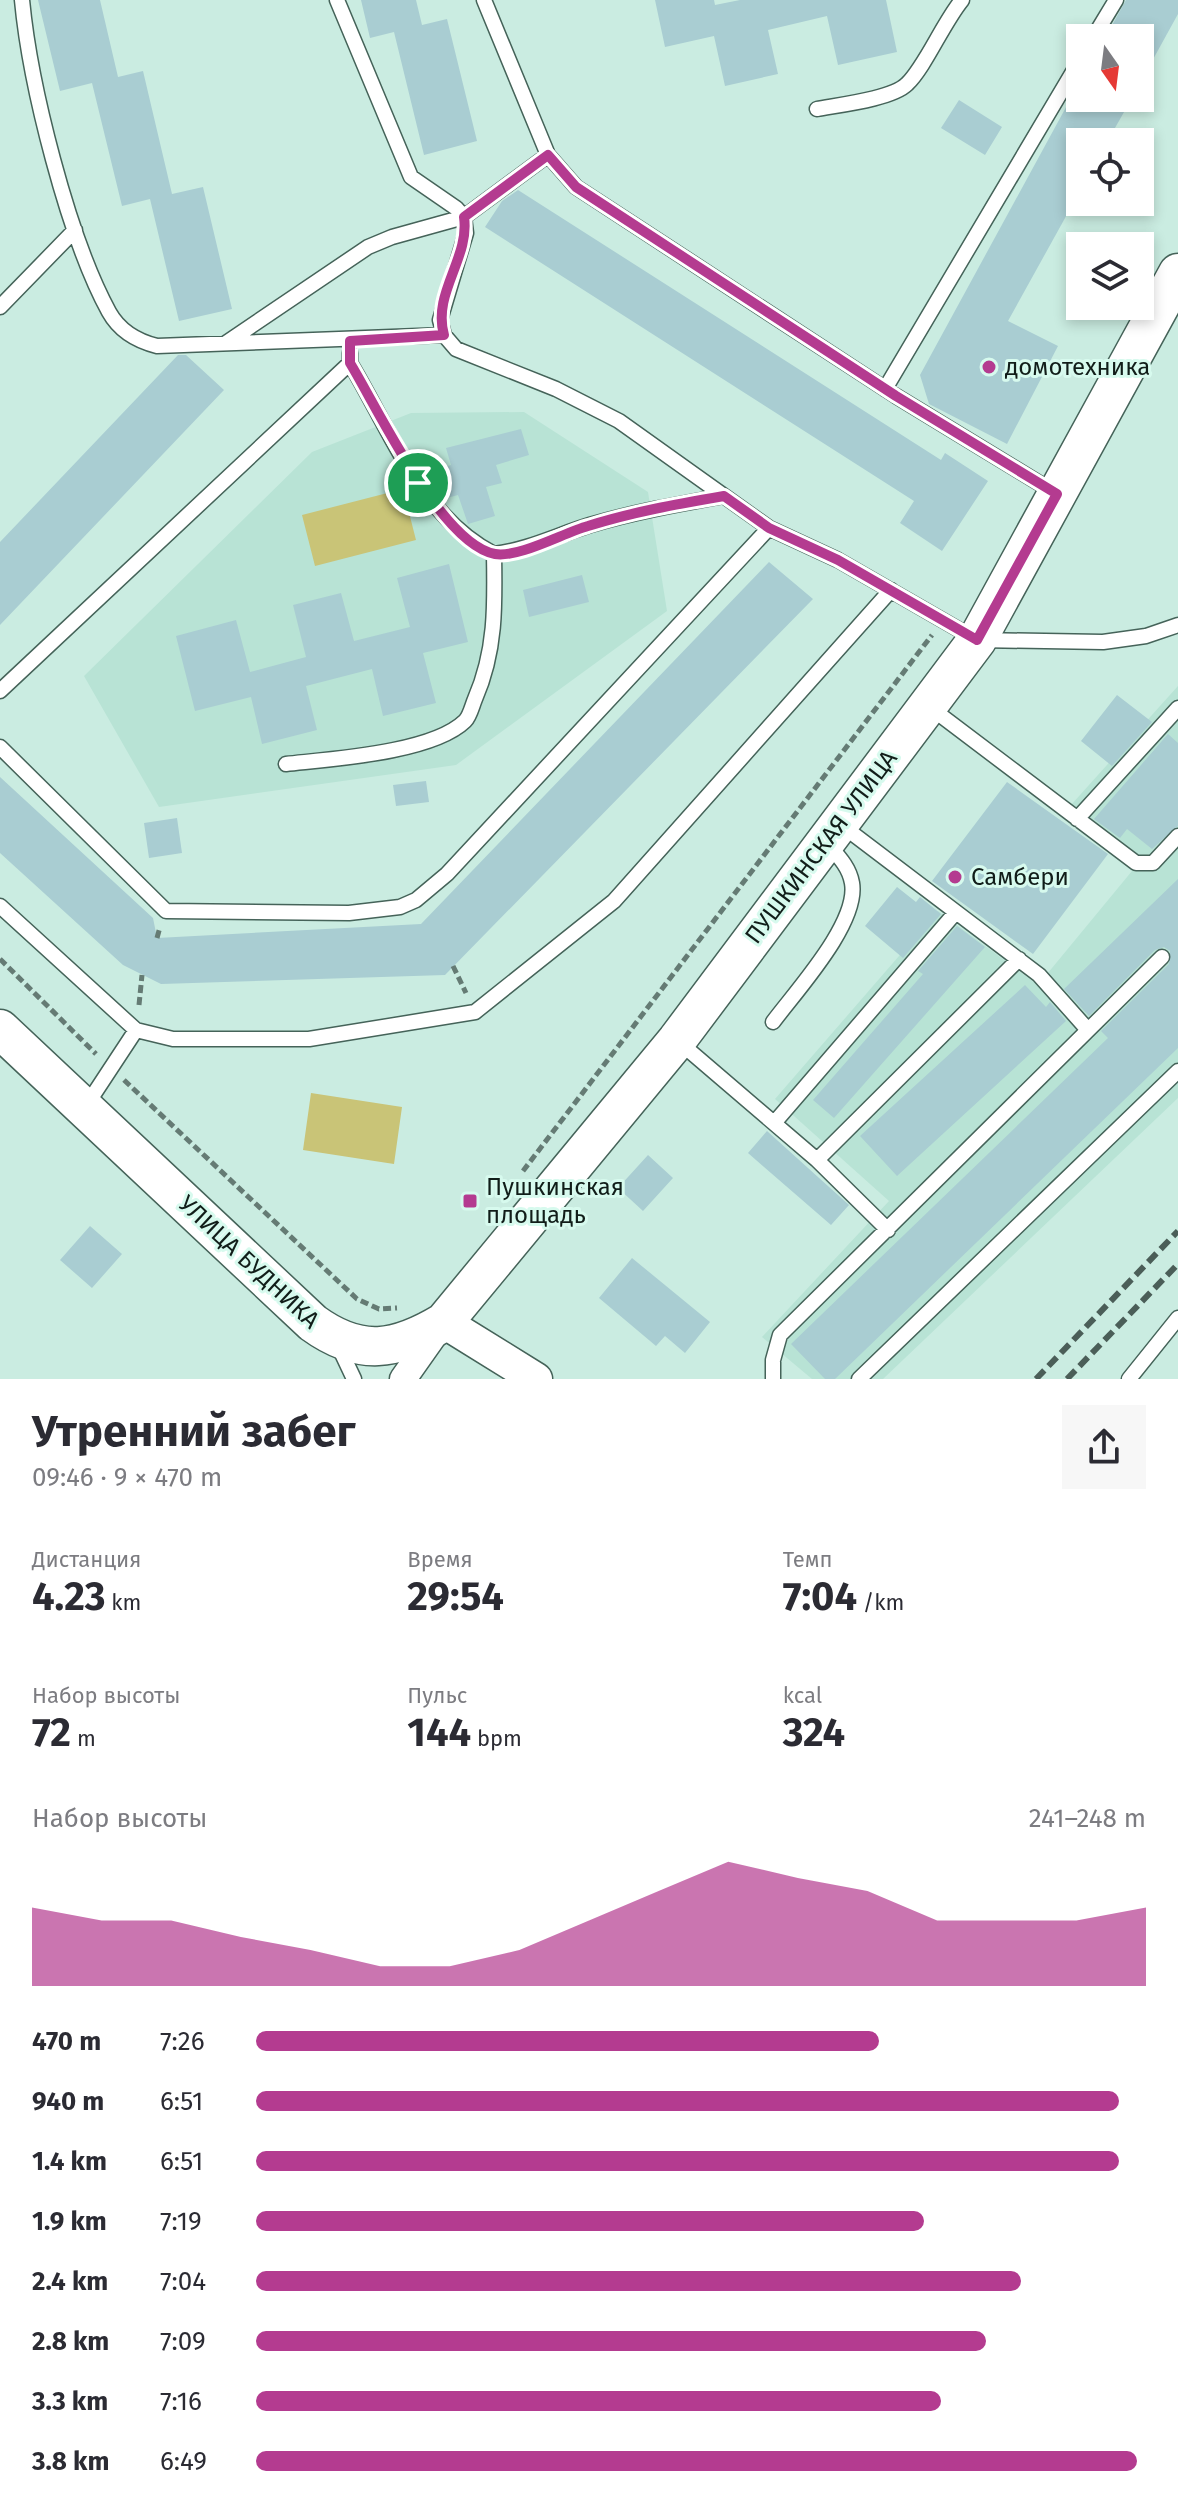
<!DOCTYPE html>
<html lang="ru">
<head>
<meta charset="utf-8">
<style>
	:root { --surface:#fff; --page:#f7f7f7; --text:#2b2b33; --muted:#7c7c81; --accent:#b43b90 }
	body { margin:0; font-family:"Fira Sans",sans-serif; background:var(--page); color:var(--text); height:100vh; display:flex; flex-direction:column; font-size:30px; white-space:nowrap }
	* { box-sizing:border-box; margin:0 }
	p { font-size:26px; color:var(--muted) }
	.icon { flex:none; width:44px; height:44px; fill:none; stroke:currentColor; stroke-width:2; stroke-linecap:round; stroke-linejoin:round }
	.map { position:relative; height:1379px; overflow:hidden }
	.panel { display:flex; flex-direction:column; background:var(--surface); flex:1 }
	.panel>* { flex:none }
	.needle { width:52px; rotate:166deg }
	.controls { position:absolute; left:1066px; top:24px; display:grid; gap:16px }
	.controls a { display:grid; place-items:center; width:88px; height:88px; border-radius:0px; background:var(--surface); box-shadow:0 4px 12px #0003; font-size:40px }
	.pin { position:absolute; display:grid; place-items:center; width:68px; height:68px; color:#fff; margin:-34px; border:4px solid #fff; border-radius:50%; box-shadow:0 2px 8px #0007 }
	.round { display:grid; place-items:center; flex:none; width:84px; height:84px; border-radius:0px; background:var(--page) }
	.summary { display:flex; align-items:center; justify-content:space-between; height:136px; padding:0 32px }
	h1 { font-size:44px; font-weight:700; line-height:60px }
	.stats { display:grid; grid-template-columns:repeat(3,1fr); gap:12px; height:136px; padding:8px 32px }
	.stats div { display:grid; align-content:center }
	.stats b { font-size:40px; font-weight:700 }
	.stats small { font-size:22px; font-weight:400 }
	.stats p { font-size:22px }
	.chart { height:224px; padding:16px 32px }
	.chart p { display:flex; justify-content:space-between }
	.chart svg { width:100%; height:144px; margin-top:8px; fill:var(--accent); opacity:.7 }
	ul { padding:0 32px; list-style:none; font-size:26px }
	li { display:grid; grid-template-columns:128px 96px 1fr; align-items:center; height:60px }
	li i { height:20px; border-radius:10px; background:var(--accent) }
	.map>svg:first-child { display:block }
	.built { fill:#b8e3d5 }
	.green { fill:#c9c477 }
	.building { fill:#a9cdd2 }
	.lines { fill:none; stroke-linecap:round; stroke-linejoin:round }
	.service-casing { stroke:#456359; stroke-width:17 }
	.minor-casing { stroke:#456359; stroke-width:29 }
	.tertiary-casing { stroke:#456359; stroke-width:35 }
	.secondary-casing { stroke:#456359; stroke-width:41 }
	.path { stroke:#657b74; stroke-width:5; stroke-dasharray:8 4; stroke-linecap:butt }
	.service { stroke:#fff; stroke-width:14 }
	.minor { stroke:#fff; stroke-width:26 }
	.tertiary { stroke:#fff; stroke-width:32 }
	.secondary { stroke:#fff; stroke-width:38 }
	.rail { stroke:#4b5e58; stroke-width:6; stroke-dasharray:12 6; stroke-linecap:butt }
	.route-casing { stroke:#fff; stroke-width:16 }
	.route { stroke:#b43b90; stroke-width:10 }
	.poi-dot { fill:#b43b90; stroke:#d7faee; stroke-width:3 }
	.labels { text-anchor:middle; stroke-width:6; stroke-linejoin:round; paint-order:stroke }
	.poi-label { font-size:24px; fill:#111d19; stroke:#d7faee; text-anchor:start }
	.street-label { font-size:24px; fill:#111d19; stroke:#d7faee }
</style>
</head>
<body>
<div class="map">
<svg width="1178" height="1379" viewBox="0 0 1178 1379">
	<rect width="100%" height="100%" fill="#caece1"/>
	<path class="built" d="M524 412 648 492 667 611 456 765 159 807 84 676 312 452 411 413Z
		M1178 686V1098L883 1379H812L762 1337 889 1201 775 1099 938 911 1038 985 1132 871 1062 815Z"/>
	<path class="green" d="M403 489 416 540 315 566 302 515Z
		M311 1093 402 1107 394 1164 303 1150Z"/>
	<path class="building" d="M38 0H100L118 77 143 71 172 194 203 187 232 309 179 321 150 199 122 206 92 83 60 91Z
		M361 0H416L422 25 447 19 477 141 424 155 394 32 370 38Z
		M655 0H714L715 5 740 0H886L897 52 838 65 827 16 768 30 778 74 725 86 714 36 665 47Z
		M1126 0H1178V14L1140 83V38H1105Z
		M1071 98H1132L1107 142H1080V191L1008 321 1058 346 1007 444 929 404 920 375Z
		M959 100 1002 127 985 155 941 128Z
		M518 190 941 460 945 453 988 481 942 551 900 523 914 501 485 227 502 201Z
		M178 355H186L224 390 0 625V542Z
		M521 429 529 455 496 465 502 483 486 487 495 516 468 524 458 495 443 499 431 471 451 465 446 448Z
		M769 562 813 599 445 975 161 984 123 965 0 853V777L153 918 157 938 421 924Z
		M449 564 468 642 423 653 436 703 383 716 372 669 306 686 317 730 262 744 251 697 195 711 176 636 236 620 250 672 306 657 293 605 341 593 354 641 410 627 397 578Z
		M582 575 589 602 529 617 523 590Z
		M1117 695 1152 722 1112 766 1081 741Z
		M1168 734 1178 743V826L1152 849 1127 829 1120 838 1094 819Z
		M426 781 429 802 396 806 393 785Z
		M1007 782 1108 854 1033 954 932 881Z
		M177 818 182 853 149 858 144 823Z
		M1178 879V1048L835 1379H825L791 1344 1108 1038 1101 1031 1169 964 1170 951 1164 947 1155 950 1089 1016 1064 989Z
		M897 887 916 902 920 897 941 914 903 958 865 926Z
		M957 926 985 947 834 1118 813 1100 923 974 918 971Z
		M1025 985 1046 1007 1050 1002 1066 1021 897 1176 860 1136Z
		M767 1131 849 1205 831 1225 748 1153Z
		M648 1155 673 1178 643 1211 618 1188Z
		M90 1226 122 1254 92 1288 60 1260Z
		M632 1258 710 1322 685 1353 665 1336 656 1346 599 1298Z"/>
	<g class="lines">
		<g class="service-casing">
			<path id="service" d="M22 0C30 85 68 237 109 312 119 330 137 341 157 346L444 335
				M337 0 411 177 456 208 464 217 466 233 440 320 444 335 456 349 556 389 619 421 769 528 838 560 977 640 1103 642 1146 636 1178 625
				M484 0 548 155 576 187 896 396 1057 494
				M1093 38 1116 0
				M817 109C838 105 892 99 907 84 925 67 943 23 962 0
				M0 307 75 230
				M226 343 368 247 392 237 464 217 548 155
				M350 353V363C390 429 421 517 494 554
				M885 389 1080 60
				M0 691 350 363
				M927 705 1136 863H1153L1178 836
				M0 747 166 911 349 913 400 907 416 900 447 874 769 528
				M286 764C331 759 432 753 465 721 470 716 472 706 475 699 496 651 495 605 494 554 528 550 557 535 590 525 634 512 679 504 724 496
				M1077 819 1178 708
				M840 824 1039 975 1088 1030
				M0 906 136 1030
				M773 1022C796 991 859 923 852 883 849 866 837 855 826 842
				M678 1041 817 1160 1019 959
				M86 1106 136 1030 173 1039H309L475 1012 614 901 891 590
				M775 1122 956 912
				M817 1160 888 1230
				M337 1343 354 1379
				M773 1379V1360L780 1335 1162 957
				M859 1379 1178 1071
				M1129 1379 1178 1318"/>
		</g>
		<g class="minor-casing">
			<path id="minor" d="M403 1379 439 1328"/>
		</g>
		<g class="tertiary-casing">
			<path id="tertiary" d="M444 1322 536 1379"/>
		</g>
		<g class="secondary-casing">
			<path id="secondary" d="M0 1029 313 1323C360 1357 396 1351 444 1322L677 1040 977 640 1178 273"/>
		</g>
		<path class="path" d="M157 938 160 927
			M0 959 96 1054
			M453 966 466 993
			M139 1005 142 975
			M124 1080 357 1299 379 1309 397 1308
			M523 1171 932 635"/>
		<use href="#service" class="service"/>
		<use href="#minor" class="minor"/>
		<use href="#tertiary" class="tertiary"/>
		<use href="#secondary" class="secondary"/>
		<path class="rail" d="M1036 1379 1178 1231
			M1067 1379 1178 1264"/>
	</g>
	<g class="lines">
		<g class="route-casing">
			<path id="route" d="M548 155 576 187 896 396 1057 494 977 640 838 560 769 528 724 496C678 504 632 512 588 526 563 533 519 558 495 554 441 544 377 407 350 363V341L444 335C432 293 470 258 464 217Z"/>
		</g>
		<use href="#route" class="route"/>
	</g>
	<g class="poi-dot">
		<circle cx="989" cy="367" r="8"/>
		<circle cx="955" cy="877" r="8"/>
		<rect x="462" y="1193" width="16" height="16" rx="4"/>
	</g>
	<g class="labels">
		<g class="poi-label">
			<text x="1005" y="375">домотехника</text>
			<text x="971" y="885">Самбери</text>
			<text x="486" y="1195">Пушкинская<tspan x="486" dy="28">площадь</tspan></text>
		</g>
		<g class="street-label">
			<text transform="translate(821 847) rotate(-53)" y="8">ПУШКИНСКАЯ УЛИЦА</text>
			<text transform="translate(249 1262) rotate(43)" y="8">УЛИЦА БУДНИКА</text>
		</g>
	</g>
</svg>
<div class="controls">
<a><svg class="needle" viewBox="-14 -14 28 28"><path d="M0-13l5 13h-10z" fill="#e53935"/><path d="M0 13l5-13h-10z" fill="#7c7c81"/></svg></a>
<a><svg class="icon" aria-label="locate" viewBox="0 0 24 24"><circle cx="12" cy="12" r="6"/><path d="M12 2v4M12 18v4M2 12h4M18 12h4"/></svg></a>
<a><svg class="icon" aria-label="layers" viewBox="0 0 24 24"><path d="M12 4l9 5-9 5-9-5zM3 14l9 5 9-5"/></svg></a>
</div>
<div class="pin" style="left:418px;top:483px;background:#1e9e55"><svg class="icon" aria-label="arrive" viewBox="0 0 24 24"><path d="M6 21V4h12l-3 4 3 4H6"/></svg></div>
</div>
<section class="panel">
<div class="summary"><div><h1>Утренний забег</h1><p>09:46 · 9 × 470 m</p></div><a class="round"><svg class="icon" aria-label="share" viewBox="0 0 24 24"><path d="M12 15V3M7 8l5-5 5 5M5 13v7h14v-7"/></svg></a></div>
<div class="stats">
<div><p>Дистанция</p><b>4.23<small> km</small></b></div>
<div><p>Время</p><b>29:54</b></div>
<div><p>Темп</p><b>7:04<small> /km</small></b></div>
</div>
<div class="stats">
<div><p>Набор высоты</p><b>72<small> m</small></b></div>
<div><p>Пульс</p><b>144<small> bpm</small></b></div>
<div><p>kcal</p><b>324</b></div>
</div>
<div class="chart"><p><span>Набор высоты</span>241–248 m</p>
<svg viewBox="0 0 160 44" preserveAspectRatio="none"><path d="M0 44V20L10 24L20 24L30 29L40 33L50 38L60 38L70 33L80 24L90 15L100 6L110 11L120 15L130 24L140 24L150 24L160 20V44z"/></svg>
</div>
<ul>
<li><b>470 m</b>7:26<i style="width:70%"></i></li>
<li><b>940 m</b>6:51<i style="width:97%"></i></li>
<li><b>1.4 km</b>6:51<i style="width:97%"></i></li>
<li><b>1.9 km</b>7:19<i style="width:75%"></i></li>
<li><b>2.4 km</b>7:04<i style="width:86%"></i></li>
<li><b>2.8 km</b>7:09<i style="width:82%"></i></li>
<li><b>3.3 km</b>7:16<i style="width:77%"></i></li>
<li><b>3.8 km</b>6:49<i style="width:99%"></i></li>
</ul>
</section>
</body>
</html>
